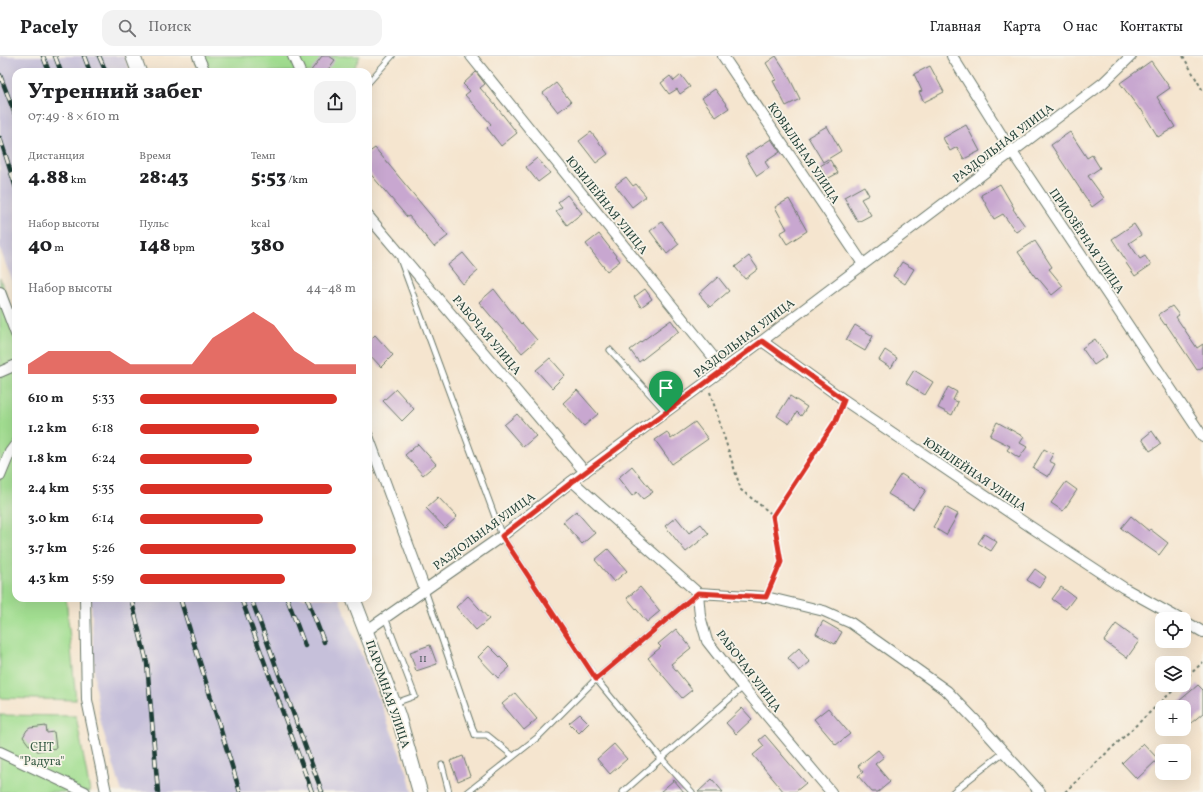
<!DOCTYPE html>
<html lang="ru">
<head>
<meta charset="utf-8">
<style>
	:root { --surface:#fff; --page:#f2f2f2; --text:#202124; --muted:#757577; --line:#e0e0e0; --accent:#d93025 }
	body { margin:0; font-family:Vollkorn,serif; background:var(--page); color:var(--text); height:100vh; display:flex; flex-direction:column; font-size:15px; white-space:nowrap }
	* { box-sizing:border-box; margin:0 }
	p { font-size:13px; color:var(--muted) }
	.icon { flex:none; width:22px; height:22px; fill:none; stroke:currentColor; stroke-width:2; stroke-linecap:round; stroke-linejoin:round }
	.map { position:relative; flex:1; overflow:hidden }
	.panel { position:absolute; left:12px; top:12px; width:360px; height:534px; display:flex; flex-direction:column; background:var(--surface); border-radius:12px; box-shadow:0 4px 16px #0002 }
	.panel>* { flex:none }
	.buttons { position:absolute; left:1155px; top:556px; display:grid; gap:8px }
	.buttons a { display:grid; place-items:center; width:36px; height:36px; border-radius:8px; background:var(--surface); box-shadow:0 4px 16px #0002; font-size:20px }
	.pin { position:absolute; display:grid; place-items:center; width:34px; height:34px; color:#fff; margin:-41px -17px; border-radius:50% 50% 50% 0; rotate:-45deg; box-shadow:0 0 4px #0007 }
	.pin .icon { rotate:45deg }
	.round { display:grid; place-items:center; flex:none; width:42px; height:42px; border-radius:12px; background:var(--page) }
	.head { display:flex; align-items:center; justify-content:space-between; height:68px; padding:0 16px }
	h1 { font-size:22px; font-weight:800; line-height:30px }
	.metrics { display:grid; grid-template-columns:repeat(3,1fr); gap:6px; height:68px; padding:4px 16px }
	.metrics div { display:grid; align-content:center }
	.metrics b { font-size:20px; font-weight:800 }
	.metrics small { font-size:11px; font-weight:400 }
	.metrics p { font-size:11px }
	.chart { height:112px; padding:8px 16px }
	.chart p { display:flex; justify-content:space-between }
	.chart svg { width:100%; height:72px; margin-top:4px; fill:var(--accent); opacity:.7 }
	ul { padding:0 16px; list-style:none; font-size:13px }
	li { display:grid; grid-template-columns:64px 48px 1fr; align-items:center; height:30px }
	li i { height:10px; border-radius:5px; background:var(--accent) }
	header { display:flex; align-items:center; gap:24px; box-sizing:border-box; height:56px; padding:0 20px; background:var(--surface); border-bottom:1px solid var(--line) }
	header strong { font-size:19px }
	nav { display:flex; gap:22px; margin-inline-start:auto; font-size:14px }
	.search { width:280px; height:36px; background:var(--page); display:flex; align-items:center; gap:10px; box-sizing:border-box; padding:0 14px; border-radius:12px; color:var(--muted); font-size:15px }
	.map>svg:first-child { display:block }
	.industrial { fill:#c6c0da }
	.green { fill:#a2de91; stroke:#608e62 }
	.building { fill:#c8a7d0 }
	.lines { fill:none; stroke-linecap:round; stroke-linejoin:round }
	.lane-casing { stroke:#6a786a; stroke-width:7 }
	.street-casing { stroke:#6a786a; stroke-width:12 }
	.secondary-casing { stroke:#6a786a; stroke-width:16 }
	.path { stroke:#6a786a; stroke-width:2; stroke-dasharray:3 3; stroke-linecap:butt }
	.lane { stroke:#fff; stroke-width:5 }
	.street { stroke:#fff; stroke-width:10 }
	.secondary { stroke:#fff; stroke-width:14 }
	.rail-casing { stroke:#1f3d34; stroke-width:4.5 }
	.rail { stroke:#f7f3e8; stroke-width:3; stroke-dasharray:9; stroke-linecap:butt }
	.route-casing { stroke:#fff; stroke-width:8 }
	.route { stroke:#d93025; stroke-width:5 }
	.labels { text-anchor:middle; stroke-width:3.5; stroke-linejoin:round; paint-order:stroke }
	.number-label { font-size:10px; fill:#49585b }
	.street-label { font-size:12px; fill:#1f3d34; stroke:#f7f3e8 }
	.park-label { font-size:12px; fill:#395d47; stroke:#f7f3e8 }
</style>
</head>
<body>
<header>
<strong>Pacely</strong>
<div class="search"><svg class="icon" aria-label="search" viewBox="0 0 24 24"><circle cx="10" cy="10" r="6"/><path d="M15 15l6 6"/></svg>Поиск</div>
<nav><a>Главная</a><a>Карта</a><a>О нас</a><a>Контакты</a></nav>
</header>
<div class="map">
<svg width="1203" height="736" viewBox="0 0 1203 736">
	<rect width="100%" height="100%" fill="#f7f3e8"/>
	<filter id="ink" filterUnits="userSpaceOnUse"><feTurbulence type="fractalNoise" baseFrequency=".025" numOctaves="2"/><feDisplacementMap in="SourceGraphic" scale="8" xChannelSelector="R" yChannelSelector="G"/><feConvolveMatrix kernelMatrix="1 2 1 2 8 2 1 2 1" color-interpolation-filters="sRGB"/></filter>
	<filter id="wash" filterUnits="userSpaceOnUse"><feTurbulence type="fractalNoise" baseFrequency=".012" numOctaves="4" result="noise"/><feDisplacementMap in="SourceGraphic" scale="16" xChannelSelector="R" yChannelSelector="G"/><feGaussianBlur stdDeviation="0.9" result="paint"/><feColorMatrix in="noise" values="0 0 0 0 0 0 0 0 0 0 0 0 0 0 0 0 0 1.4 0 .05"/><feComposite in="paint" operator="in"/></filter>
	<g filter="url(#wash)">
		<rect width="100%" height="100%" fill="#f5e5cf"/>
		<path class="industrial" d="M0 0H124L130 16H16V235L0 193Z
			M91 542H339L408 718 412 736H122L101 668 95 631Z"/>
		<path class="green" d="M194 0H360L352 16H201Z
			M0 222 16 266V542H66L76 644 0 642Z
			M0 659 76 660 90 736H0Z"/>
		<g id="blocks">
			<path class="building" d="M322 0H329L335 4 326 16H310Z
				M776 0 787 17 800 43 786 50 773 25 776 24 766 7Z
				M1151 5 1170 32 1157 41 1175 71 1158 81 1141 53 1140 54 1120 27Z
				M930 10 944 36 924 46 919 36 922 35 914 18Z
				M476 16 485 28 480 32 496 50 517 77 501 90 487 72 491 68 465 39 470 35 463 28Z
				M681 19 690 31 680 38 677 33 669 38 661 27 670 20 674 25Z
				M556 27 571 46 558 56 543 37Z
				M715 33 729 52 716 61 702 42Z
				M966 69 980 95 964 103 957 91 950 95 943 82Z
				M827 70 841 95 823 106 808 81Z
				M591 76 608 98 596 107 579 85Z
				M1070 76 1087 102 1092 99 1100 112 1088 120 1104 142 1092 151 1051 89Z
				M771 83 780 96 765 106 769 112 757 120 745 100Z
				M375 92 448 180 434 191 409 160 407 161 368 115V97Z
				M537 102 550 117 538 126 526 111Z
				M830 104 838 117 827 123 820 110Z
				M626 121 633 130 636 128 646 140 632 151 615 129Z
				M1000 128 1014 152 1013 153 1025 170 1016 176 1003 158 994 163 981 139Z
				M864 130 869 139 861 143 871 159 858 166 844 141Z
				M567 139 582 157 567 169 556 155 562 151 558 146Z
				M789 143 807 175 787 188 780 177 787 173 775 151Z
				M662 166 679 188 667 198 650 175Z
				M1134 168 1141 179 1129 187 1140 203 1145 200 1151 209 1135 220 1126 207 1127 206 1112 183Z
				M599 178 620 205 607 215 586 188Z
				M1035 185 1052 211 1049 213 1063 230 1052 239 1037 221 1036 222 1018 196Z
				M463 197 478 215 463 228 448 209Z
				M749 200 758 213 745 223 735 211Z
				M902 206 914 213 905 228 893 220Z
				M718 221 729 235 710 251 699 238Z
				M494 233 521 268 522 267 537 284 522 297 479 246Z
				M645 233 652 243 641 251 634 241Z
				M1172 250 1179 259 1176 261 1197 292 1203 288V311L1197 314 1166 268 1165 269 1158 259Z
				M671 264 679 275 639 306 630 294Z
				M855 269 873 280 865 295 846 284Z
				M375 279 393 299 381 311 368 297V286Z
				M1095 283 1107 300 1094 309 1082 292Z
				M885 294 897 302 891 312 879 304Z
				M550 302 565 319 552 332 536 314Z
				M914 314 933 326 925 339 906 327Z
				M948 331 957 336 953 344 958 346 952 359 938 352Z
				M396 333 414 353 402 365 383 345Z
				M577 334 598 358 584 370 563 347Z
				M790 340 807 351 801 360 797 356 789 368 777 360Z
				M517 358 536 380 523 391 504 369Z
				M695 366 708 383 672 408 655 384 667 376 671 383Z
				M997 366 1024 381 1020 387 1027 391 1019 402 1007 394 1010 390 990 380Z
				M1152 375 1161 388 1150 395 1142 383Z
				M418 388 436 408 423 419 405 399Z
				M1044 393 1053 398 1049 405 1055 408 1048 421 1033 412Z
				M632 410 653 436 643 443 637 436 632 440 618 422Z
				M901 418 926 434 913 453 888 438Z
				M1066 426 1077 434 1063 455 1051 447Z
				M438 441 457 461 445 472 426 452Z
				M945 451 958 458 946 479 933 471Z
				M576 455 595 477 582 488 563 466Z
				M1131 460 1149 475 1150 473 1168 487 1159 499 1121 472Z
				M676 461 689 477 701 468 709 478 686 496 665 470Z
				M984 478 997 486 991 495 978 487Z
				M608 493 627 515 614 526 595 504Z
				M1035 513 1046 521 1039 532 1027 524Z
				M640 531 660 555 647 566 627 542Z
				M1061 531 1075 541 1066 553 1052 543Z
				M468 540 489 563 476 574 456 551Z
				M823 565 842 576 835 588 816 578Z
				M1116 568 1139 585 1127 602 1104 585Z
				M676 573 691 592 671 608 692 634 682 642 648 602 661 591 658 588Z
				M430 589 437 608 416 615 410 596Z
				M489 590 510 611 498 622 478 601Z
				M799 592 810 606 799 615 788 602Z
				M1198 629 1203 634V657L1184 673V651H1172Z
				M515 637 537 663 524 674 502 648Z
				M742 652 752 663 736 678 726 667Z
				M828 652 850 678 836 689 814 663Z
				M580 658 589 667 579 677 569 667Z
				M46 670 47 677 54 676 56 692 37 695 36 688 29 689 23 681 27 674 30 672Z
				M765 679 806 727 795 736H784L753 699 764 690 759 684Z
				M1143 687 1158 703 1137 723 1122 707Z
				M614 688 627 703 610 718 597 703Z
				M878 694 884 701 875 708 890 726 878 736H872L858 720 863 716 858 710Z
				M463 700 470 720 458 725 450 705Z
				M712 723 723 736H698Z
				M674 724 684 736H660Z"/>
		</g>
	</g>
	<g filter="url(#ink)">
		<use href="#blocks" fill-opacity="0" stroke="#6a786a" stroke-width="1"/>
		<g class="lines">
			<g class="lane-casing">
				<path id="lane" d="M368 27 392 0
					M400 203 502 480 596 623 661 702 692 736
					M610 294 666 356
					M425 534 475 679H487L513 700
					M385 561 415 640 395 647
					M442 709 449 736
					M468 736 538 681 596 623 698 537
					M623 736 743 631
					M953 736 1004 696"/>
			</g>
			<g class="street-casing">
				<path id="street" d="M198 0 205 16
					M293 0 300 16
					M471 0 723 313
					M723 0 863 208
					M952 0 1012 96 1203 381
					M368 160 585 416
					M0 236 16 278
					M762 285 844 344 1031 471 1124 532 1180 563
					M0 316 16 309
					M368 380 425 534
					M0 420 10 396 16 388
					M572 425 698 537 700 560 707 585 743 631 831 736
					M698 537 766 541 824 555 851 567 947 635 976 665 1040 736
					M85 542 87 644 106 736
					M1184 565 1203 576
					M366 575 502 480 572 425 762 285 1103 27 1131 0
					M0 696 85 736"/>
			</g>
			<g class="secondary-casing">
				<path id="secondary" d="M133 0 139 16
					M353 542 398 659 420 736"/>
			</g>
			<path class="path" d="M1183 0 1203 35
				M710 336 741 434 773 459 781 506 769 532
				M773 459 836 364 840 353
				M1184 624 1203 606
				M1065 736 1179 629"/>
			<use href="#lane" class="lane"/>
			<use href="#street" class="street"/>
			<use href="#secondary" class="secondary"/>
			<g class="rail-casing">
				<path id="rail" d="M43 0 49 16
					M55 0 61 16
					M84 0 90 16
					M99 0 106 16
					M0 19 16 61
					M0 82 16 132
					M131 542 147 607 158 736
					M180 542 240 736
					M241 542 312 736
					M251 542 322 736
					M287 542 305 590
					M307 542 324 586"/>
			</g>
			<use href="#rail" class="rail"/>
		</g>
	</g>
	<g class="lines" filter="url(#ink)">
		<g class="route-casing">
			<path id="route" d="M762 285 844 344 836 364 773 460 781 506 766 541 698 537 596 623 502 480 572 426Z"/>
		</g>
		<use href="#route" class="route"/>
	</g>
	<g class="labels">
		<g class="number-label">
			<text x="423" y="606">11</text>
		</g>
		<g class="street-label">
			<text transform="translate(1003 87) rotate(-37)" y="4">РАЗДОЛЬНАЯ УЛИЦА</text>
			<text transform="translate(804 97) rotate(56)" y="4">КОВЫЛЬНАЯ УЛИЦА</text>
			<text transform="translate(607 149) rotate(51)" y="4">ЮБИЛЕЙНАЯ УЛИЦА</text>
			<text transform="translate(1087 185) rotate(56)" y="4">ПРИОЗЁРНАЯ УЛИЦА</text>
			<text transform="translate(487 279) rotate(50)" y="4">РАБОЧАЯ УЛИЦА</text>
			<text transform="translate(744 282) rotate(-37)" y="4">РАЗДОЛЬНАЯ УЛИЦА</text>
			<text transform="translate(975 418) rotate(34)" y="4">ЮБИЛЕЙНАЯ УЛИЦА</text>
			<text transform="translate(484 475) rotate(-36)" y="4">РАЗДОЛЬНАЯ УЛИЦА</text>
			<text transform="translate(749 615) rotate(53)" y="4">РАБОЧАЯ УЛИЦА</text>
			<text transform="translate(388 638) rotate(71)" y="4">ПАРОМНАЯ УЛИЦА</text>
		</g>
		<g class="park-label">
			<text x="42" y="695">СНТ<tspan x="42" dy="14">"Радуга"</tspan></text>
		</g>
	</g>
</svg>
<div class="buttons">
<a><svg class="icon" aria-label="locate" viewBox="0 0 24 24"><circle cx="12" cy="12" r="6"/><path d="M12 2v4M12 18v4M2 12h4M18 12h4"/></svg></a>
<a><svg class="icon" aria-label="layers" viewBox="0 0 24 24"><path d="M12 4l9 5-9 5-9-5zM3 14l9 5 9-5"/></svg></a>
<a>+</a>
<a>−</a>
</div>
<div class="pin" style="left:666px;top:356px;background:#1e9e55"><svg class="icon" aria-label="arrive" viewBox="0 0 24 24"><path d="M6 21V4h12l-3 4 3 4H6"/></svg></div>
<section class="panel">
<div class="head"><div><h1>Утренний забег</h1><p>07:49 · 8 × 610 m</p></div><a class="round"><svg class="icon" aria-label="share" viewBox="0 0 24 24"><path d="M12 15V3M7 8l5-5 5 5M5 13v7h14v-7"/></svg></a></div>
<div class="metrics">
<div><p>Дистанция</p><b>4.88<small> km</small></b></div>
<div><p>Время</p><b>28:43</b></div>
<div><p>Темп</p><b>5:53<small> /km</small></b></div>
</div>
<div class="metrics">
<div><p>Набор высоты</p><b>40<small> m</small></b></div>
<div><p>Пульс</p><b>148<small> bpm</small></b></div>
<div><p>kcal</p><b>380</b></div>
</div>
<div class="chart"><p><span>Набор высоты</span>44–48 m</p>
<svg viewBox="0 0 160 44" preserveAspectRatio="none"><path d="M0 44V38L10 30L20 30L30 30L40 30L50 38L60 38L70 38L80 38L90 22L100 14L110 6L120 14L130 30L140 38L150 38L160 38V44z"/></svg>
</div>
<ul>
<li><b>610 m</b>5:33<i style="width:91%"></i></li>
<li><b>1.2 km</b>6:18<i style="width:55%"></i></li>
<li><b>1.8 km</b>6:24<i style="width:52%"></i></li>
<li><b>2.4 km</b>5:35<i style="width:89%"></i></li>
<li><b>3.0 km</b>6:14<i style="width:57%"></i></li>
<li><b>3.7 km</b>5:26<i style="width:100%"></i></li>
<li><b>4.3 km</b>5:59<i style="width:67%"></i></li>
</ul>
</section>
</div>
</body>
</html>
